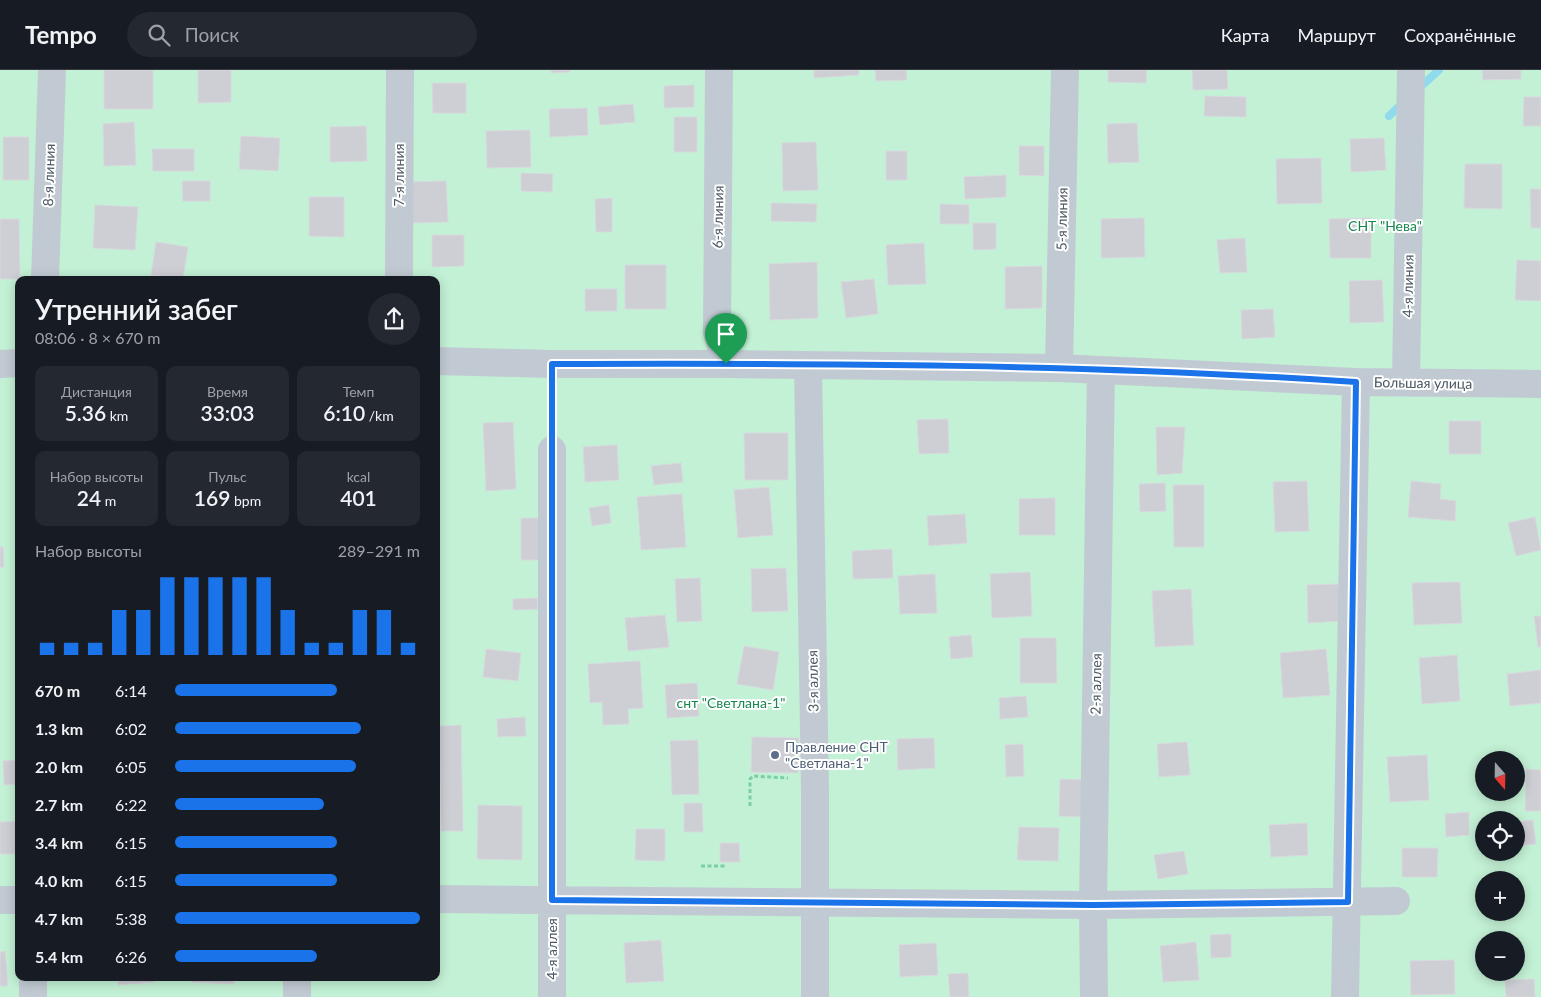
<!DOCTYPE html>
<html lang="ru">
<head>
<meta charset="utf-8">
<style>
	:root { --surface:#171b24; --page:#242831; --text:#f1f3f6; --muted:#9ea1a6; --line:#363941; --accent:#1a73e8 }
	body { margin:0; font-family:Lato,sans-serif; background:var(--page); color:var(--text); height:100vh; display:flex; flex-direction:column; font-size:19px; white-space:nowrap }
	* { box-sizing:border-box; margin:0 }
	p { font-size:16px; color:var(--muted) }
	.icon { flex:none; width:28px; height:28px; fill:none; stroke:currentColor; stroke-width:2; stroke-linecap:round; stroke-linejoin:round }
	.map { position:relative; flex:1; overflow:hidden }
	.details { position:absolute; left:15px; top:206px; width:425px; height:705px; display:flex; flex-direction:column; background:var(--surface); border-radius:10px; box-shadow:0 2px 12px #0003 }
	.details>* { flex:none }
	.needle { width:32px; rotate:160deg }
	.buttons { position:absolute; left:1475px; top:681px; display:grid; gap:10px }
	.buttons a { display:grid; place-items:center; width:50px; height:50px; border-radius:50%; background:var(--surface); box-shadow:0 2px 12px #0003; font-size:25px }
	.pin { position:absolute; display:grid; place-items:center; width:42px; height:42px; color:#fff; margin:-51px -21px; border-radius:50% 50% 50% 0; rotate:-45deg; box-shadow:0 0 5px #0007 }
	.pin .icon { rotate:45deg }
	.round { display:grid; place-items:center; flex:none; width:52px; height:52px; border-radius:26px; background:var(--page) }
	.head { display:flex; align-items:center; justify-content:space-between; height:85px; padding:0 20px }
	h1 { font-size:28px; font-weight:600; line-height:38px }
	.metrics { display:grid; grid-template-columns:repeat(3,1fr); gap:8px; height:85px; padding:5px 20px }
	.metrics div { display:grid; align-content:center; border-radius:10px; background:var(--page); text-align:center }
	.metrics b { font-size:21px; font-weight:600 }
	.metrics small { font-size:14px; font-weight:400 }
	.metrics p { font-size:14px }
	.chart { height:140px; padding:10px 20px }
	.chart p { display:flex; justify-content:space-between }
	.chart svg { width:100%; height:90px; margin-top:5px; stroke:var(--accent); stroke-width:6 }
	ul { padding:0 20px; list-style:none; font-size:16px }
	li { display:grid; grid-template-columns:80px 60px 1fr; align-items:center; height:38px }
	li i { height:12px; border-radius:6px; background:var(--accent) }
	header { display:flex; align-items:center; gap:30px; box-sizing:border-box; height:70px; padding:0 25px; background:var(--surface); border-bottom:1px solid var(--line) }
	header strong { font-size:24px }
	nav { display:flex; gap:28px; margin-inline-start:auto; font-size:18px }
	.search { width:350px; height:45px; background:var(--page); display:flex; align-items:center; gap:12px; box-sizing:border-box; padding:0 18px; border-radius:28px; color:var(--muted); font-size:19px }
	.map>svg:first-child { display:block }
	.green { fill:#c3f1d5; fill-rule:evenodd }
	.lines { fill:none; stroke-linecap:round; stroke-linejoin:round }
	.stream { stroke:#90daee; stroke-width:8 }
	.building { fill:#cdcfd5; stroke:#d7d9de }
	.path { stroke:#7ad0a6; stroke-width:3; stroke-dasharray:4 2.5; stroke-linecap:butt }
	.minor { stroke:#c1cad2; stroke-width:28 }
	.route-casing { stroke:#fff; stroke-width:10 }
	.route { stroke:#1a73e8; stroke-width:6 }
	.service-dot { fill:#5c6f8a; stroke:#fff; stroke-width:2 }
	.labels { text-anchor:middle; stroke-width:4; stroke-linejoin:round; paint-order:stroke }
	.street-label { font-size:14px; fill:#4a5661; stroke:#fff }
	.park-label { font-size:14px; fill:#17864f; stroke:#fff }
	.service-label { font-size:14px; fill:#4e5e75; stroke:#fff; text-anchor:start }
</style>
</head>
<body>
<header>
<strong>Tempo</strong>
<div class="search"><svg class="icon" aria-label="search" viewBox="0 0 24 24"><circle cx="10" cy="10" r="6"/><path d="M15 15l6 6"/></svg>Поиск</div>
<nav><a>Карта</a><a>Маршрут</a><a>Сохранённые</a></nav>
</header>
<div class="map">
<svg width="1541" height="927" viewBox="0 0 1541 927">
	<rect width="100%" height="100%" fill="#f5f3f3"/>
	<path class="green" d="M0 0H1541V927H0ZM19 210H436V908H19ZM1484 690H1516V722H1484ZM1484 750H1516V782H1484ZM1484 810H1516V842H1484ZM1484 870H1516V902H1484Z"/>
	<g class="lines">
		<path class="stream" d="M1418 19 1439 0
			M1389 46 1404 32"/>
	</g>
	<path class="building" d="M104 0H153V39H104Z
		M198 0H231V32L198 33Z
		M551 0H570V2L551 3Z
		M814 0H859V5L814 8Z
		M875 0H906L907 10 876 11Z
		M1108 0H1147L1146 13 1108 12Z
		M1192 0H1227L1228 19 1193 20Z
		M1482 0H1521V9L1483 10Z
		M432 13H466V43H433Z
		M694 15V37L664 38V16Z
		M1205 26 1246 27V47L1204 46Z
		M1524 27H1541V56H1523Z
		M633 34 635 52 600 55 598 37Z
		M587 38 588 65 550 67 549 39Z
		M674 47H697V82H674Z
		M134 52 136 95 104 96 103 54Z
		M1137 53 1139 92 1108 93 1107 54Z
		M366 56 367 91 330 92V57Z
		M530 60 531 97 487 98 486 61Z
		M241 66 280 68 278 101 239 99Z
		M3 67H29V110H3Z
		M1384 68 1386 100 1351 102 1350 69Z
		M816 72 818 120 783 121 782 73Z
		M1019 76H1044V106L1019 105Z
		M152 79H194V101H153Z
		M886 81H907V110H886Z
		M1321 88 1322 133 1277 134 1276 89Z
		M1465 94H1502V139L1464 138Z
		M521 103 553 104 552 122 521 121Z
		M1006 105V127L965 129 964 107Z
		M182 111H210V131H183Z
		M446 111 448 152 411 153 410 112Z
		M1530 119H1541V158H1531Z
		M309 127H344V167L309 166Z
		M612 128V162H596L595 129Z
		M771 133 817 134 816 152 771 151Z
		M940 134 969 135V154H940Z
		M95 135 138 137 135 180 93 178Z
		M1144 148 1145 187 1101 188V149Z
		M1371 148V188H1330L1329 149Z
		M0 149H19L20 209H0Z
		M973 153H996V179L973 180Z
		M432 165H464V196L432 197Z
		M1245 168 1247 202 1220 203 1217 170Z
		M156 172 188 177 183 209 151 205Z
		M924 173 926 214 888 215 886 175Z
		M1517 190 1541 191V231L1515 230Z
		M817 192 818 248 770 250 769 194Z
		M625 195H666V239H625Z
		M1042 196V238L1005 239V197Z
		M874 209 878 244 846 248 841 212Z
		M1382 210 1384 252 1350 253 1349 211Z
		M585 219H617V241H585Z
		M1273 239 1275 267 1242 269 1241 240Z
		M948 349 949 383 919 384 917 350Z
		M1449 351H1481V384H1449Z
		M513 352 516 419 486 421 483 353Z
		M1156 357H1185L1182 403 1157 405Z
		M744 363H788V410H745Z
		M617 375 619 410 585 412 583 377Z
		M681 393 683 412 654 415 651 396Z
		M1307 411 1309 461 1275 462 1273 412Z
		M1411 411 1441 414 1440 429 1456 431 1455 451 1408 447Z
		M1165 413 1166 441 1140 442 1139 414Z
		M1173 415H1204V477H1174Z
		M769 417 773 465 738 468 734 420Z
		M682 424 686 477 641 480 637 427Z
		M1055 428V465H1019V429Z
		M609 435 611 453 592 456 589 438Z
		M965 444 967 473 929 476 927 446Z
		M1535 447 1541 480 1516 486 1508 453Z
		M521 448H539V490H521Z
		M0 477H3L4 497H0Z
		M892 479 893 508 853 509 852 481Z
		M786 498 788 541 752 542 751 499Z
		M1030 502 1032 546 992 548 990 504Z
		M935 504 937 543 900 544 898 506Z
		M700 508 702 551 677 552 675 509Z
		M1460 512 1462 553 1414 555 1412 513Z
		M1339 514 1341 551 1308 553 1307 515Z
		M1191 519 1194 575 1155 577 1152 521Z
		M537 528 538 539 513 540V529Z
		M665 545 669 577 628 581 625 548Z
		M1534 546H1541V577H1538Z
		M971 565 973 587 951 589 949 567Z
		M1020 568H1056L1057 613H1020Z
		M744 576 779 582 773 620 737 614Z
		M486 579 521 583 518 611 483 607Z
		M1326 579 1330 625 1283 628 1280 583Z
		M1457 585 1460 631 1422 634 1419 588Z
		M640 591 643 638 628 639 629 654 603 655 602 632 590 633 588 594Z
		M1541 600V633L1510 636 1507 604Z
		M697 613 699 646 667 648 665 615Z
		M1026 626 1028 647 1000 649 999 628Z
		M525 647 526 666 498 667 497 649Z
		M461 655 463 761H441L439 656Z
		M752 667 799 668 798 703 751 702Z
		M934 668 935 698 898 700 897 669Z
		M698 670 699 724 672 725 670 671Z
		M1187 672 1190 705 1159 707 1157 674Z
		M1023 674 1024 706 1006 707 1005 675Z
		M1427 685 1429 730 1390 732 1387 687Z
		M19 690V714L4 715 3 691Z
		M1526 699 1541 700V741H1525Z
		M1060 709 1087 710 1086 747 1059 746Z
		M684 733H702L703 762H684Z
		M478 735 522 736V790L477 789Z
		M1469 742V765L1446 767 1445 744Z
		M1533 750 1536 774 1516 776V752Z
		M19 751V784H0V752Z
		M1307 753 1308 785 1271 787 1269 755Z
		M1019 757 1059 758 1058 791 1017 790Z
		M636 759H665V791L635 790Z
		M720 773H739L740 792H720Z
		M1402 778H1438L1437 807H1402Z
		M1184 781 1188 804 1158 809 1154 785Z
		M1231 864V887L1211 888 1210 865Z
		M661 870 664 911 626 913 624 873Z
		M1196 872 1199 910 1163 912 1160 876Z
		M936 873 938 905 900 907 899 875Z
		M5 881 8 916H0V882Z
		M1454 890 1455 924 1411 925 1410 891Z
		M968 903 969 927H950L948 904Z
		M118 908H154V912L118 915Z
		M191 908H234V914L191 912Z
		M1534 909 1535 927H1506L1505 910Z"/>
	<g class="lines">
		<path class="path" d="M552 321V355
			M750 736V709L753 706 788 708
			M701 796H727"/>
		<path class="minor" d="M719 0 717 262 726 294
			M45 210 52 0
			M399 210 400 0
			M436 291 552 294H726L1059 298 1356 312 1541 314
			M0 294 19 293
			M808 296 815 721V927
			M1059 298 1065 0
			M1406 312 1411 0
			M552 380V927
			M436 829 1093 835 1396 831
			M0 830H19
			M33 908V927
			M297 908V927
			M1094 927 1093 835 1101 300
			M1345 927 1356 312"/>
	</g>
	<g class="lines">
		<g class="route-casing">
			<path id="route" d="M552 294C819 293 1089 294 1356 312L1348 832 1093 835 552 830Z"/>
		</g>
		<use href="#route" class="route"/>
	</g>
	<circle class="service-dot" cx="775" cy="685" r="5"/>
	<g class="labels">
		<g class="street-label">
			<text transform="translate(49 105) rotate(-88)" y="5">8-я линия</text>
			<text transform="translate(399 105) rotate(-90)" y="5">7-я линия</text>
			<text transform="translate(718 147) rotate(-89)" y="5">6-я линия</text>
			<text transform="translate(1062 149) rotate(-89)" y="5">5-я линия</text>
			<text transform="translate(1408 216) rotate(-89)" y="5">4-я линия</text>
			<text transform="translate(1423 313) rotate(1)" y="5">Большая улица</text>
			<text transform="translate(813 611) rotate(-91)" y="5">3-я аллея</text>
			<text transform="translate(1096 614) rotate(-89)" y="5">2-я аллея</text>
			<text transform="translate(552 879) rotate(-90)" y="5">4-я аллея</text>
		</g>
		<g class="park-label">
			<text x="1385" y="161">СНТ "Нева"</text>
			<text x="731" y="638">снт "Светлана-1"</text>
		</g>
		<g class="service-label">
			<text x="785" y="682">Правление СНТ<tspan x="785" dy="16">"Светлана-1"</tspan></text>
		</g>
	</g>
</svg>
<div class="buttons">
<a><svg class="needle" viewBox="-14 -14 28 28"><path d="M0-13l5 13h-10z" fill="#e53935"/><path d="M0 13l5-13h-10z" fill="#9ea1a6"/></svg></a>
<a><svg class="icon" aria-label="locate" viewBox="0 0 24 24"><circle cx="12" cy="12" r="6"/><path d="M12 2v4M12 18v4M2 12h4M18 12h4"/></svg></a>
<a>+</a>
<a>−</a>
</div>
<div class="pin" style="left:726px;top:294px;background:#1e9e55"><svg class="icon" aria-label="arrive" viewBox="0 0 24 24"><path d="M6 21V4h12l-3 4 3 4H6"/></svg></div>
<section class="details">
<div class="head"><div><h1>Утренний забег</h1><p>08:06 · 8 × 670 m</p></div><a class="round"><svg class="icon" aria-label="share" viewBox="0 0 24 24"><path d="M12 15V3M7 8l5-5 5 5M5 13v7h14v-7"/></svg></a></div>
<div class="metrics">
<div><p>Дистанция</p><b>5.36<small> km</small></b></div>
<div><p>Время</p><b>33:03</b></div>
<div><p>Темп</p><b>6:10<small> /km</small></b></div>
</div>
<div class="metrics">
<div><p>Набор высоты</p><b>24<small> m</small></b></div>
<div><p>Пульс</p><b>169<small> bpm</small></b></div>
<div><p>kcal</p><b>401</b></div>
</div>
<div class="chart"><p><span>Набор высоты</span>289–291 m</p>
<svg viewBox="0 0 160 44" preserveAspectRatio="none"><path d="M5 44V38M15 44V38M25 44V38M35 44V22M45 44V22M55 44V6M65 44V6M75 44V6M85 44V6M95 44V6M105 44V22M115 44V38M125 44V38M135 44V22M145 44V22M155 44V38"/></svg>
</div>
<ul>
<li><b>670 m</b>6:14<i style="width:66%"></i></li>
<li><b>1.3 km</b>6:02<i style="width:76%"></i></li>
<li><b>2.0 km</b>6:05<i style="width:74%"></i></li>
<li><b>2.7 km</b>6:22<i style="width:61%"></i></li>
<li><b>3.4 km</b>6:15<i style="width:66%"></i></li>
<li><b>4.0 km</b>6:15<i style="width:66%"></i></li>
<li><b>4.7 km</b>5:38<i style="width:100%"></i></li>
<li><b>5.4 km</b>6:26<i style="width:58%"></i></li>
</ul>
</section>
</div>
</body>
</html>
